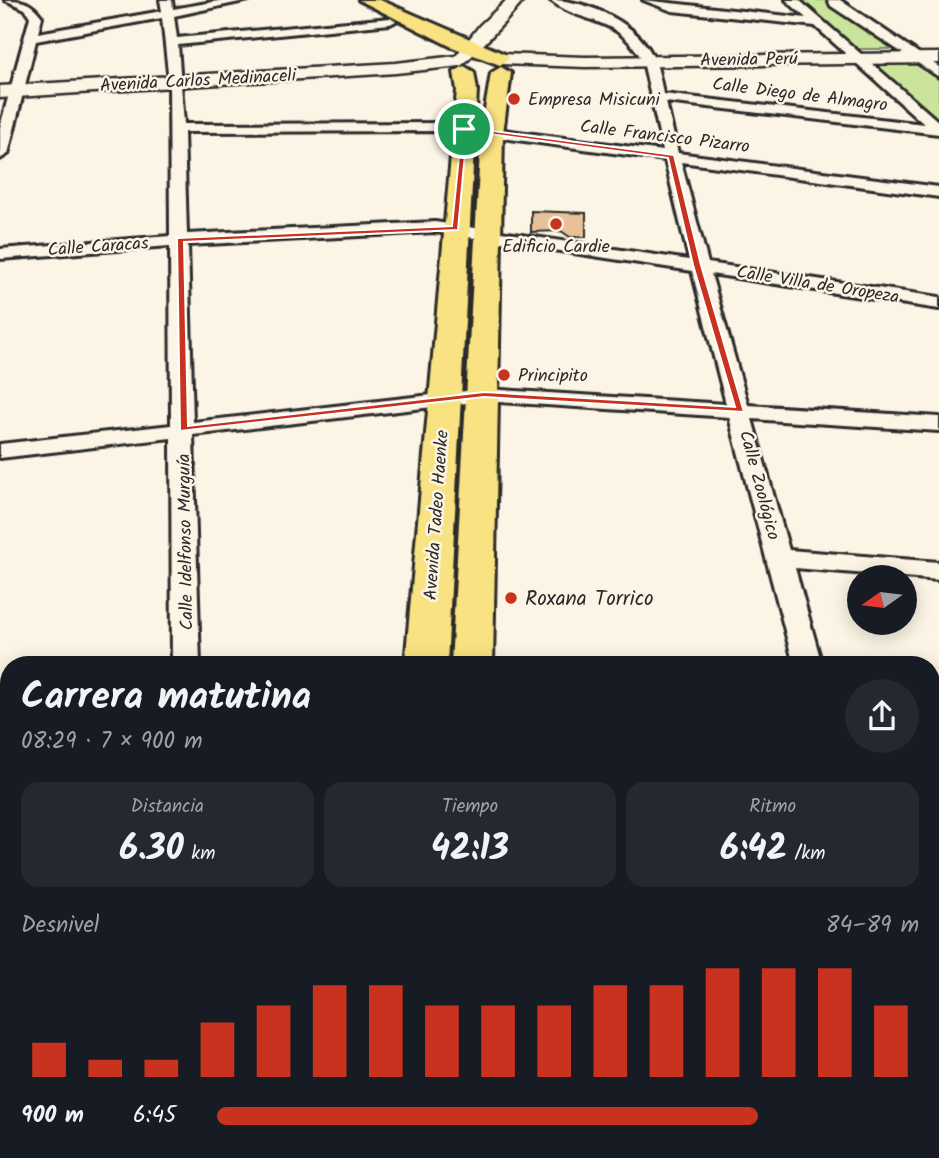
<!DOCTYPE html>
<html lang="es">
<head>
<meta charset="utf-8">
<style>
	:root { --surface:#171b24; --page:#242831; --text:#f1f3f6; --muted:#9ea1a6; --accent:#c8321e }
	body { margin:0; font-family:Kalam,sans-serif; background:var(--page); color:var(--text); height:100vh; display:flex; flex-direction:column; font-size:26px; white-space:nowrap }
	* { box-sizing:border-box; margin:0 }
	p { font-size:23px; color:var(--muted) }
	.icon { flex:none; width:38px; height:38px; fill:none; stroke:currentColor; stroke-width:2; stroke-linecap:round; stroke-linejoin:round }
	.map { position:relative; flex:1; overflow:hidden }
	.panel { position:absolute; left:0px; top:656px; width:940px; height:502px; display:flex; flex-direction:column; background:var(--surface); border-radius:28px 28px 0 0; box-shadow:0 4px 18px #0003 }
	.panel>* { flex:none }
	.needle { width:46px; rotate:256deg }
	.buttons { position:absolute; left:847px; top:565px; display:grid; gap:14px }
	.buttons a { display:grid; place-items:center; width:70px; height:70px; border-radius:50%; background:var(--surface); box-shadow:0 4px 18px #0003; font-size:35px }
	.pin { position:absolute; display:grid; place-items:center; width:60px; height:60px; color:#fff; margin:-30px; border:4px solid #fff; border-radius:50%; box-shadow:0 2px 7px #0007 }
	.round { display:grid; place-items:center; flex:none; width:74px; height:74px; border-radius:37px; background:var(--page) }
	.overview { display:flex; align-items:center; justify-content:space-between; height:119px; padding:0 21px }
	h1 { font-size:38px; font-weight:700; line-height:52px }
	.stats { display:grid; grid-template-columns:repeat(3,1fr); gap:10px; height:119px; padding:7px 21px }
	.stats div { display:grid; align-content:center; border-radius:18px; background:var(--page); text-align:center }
	.stats b { font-size:35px; font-weight:700 }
	.stats small { font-size:19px; font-weight:400 }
	.stats p { font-size:19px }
	.chart { height:196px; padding:14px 21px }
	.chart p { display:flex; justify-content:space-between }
	.chart svg { width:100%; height:126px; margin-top:7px; stroke:var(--accent); stroke-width:6 }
	ul { padding:0 21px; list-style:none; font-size:23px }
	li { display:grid; grid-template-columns:112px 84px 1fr; align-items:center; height:52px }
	li i { height:18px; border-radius:9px; background:var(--accent) }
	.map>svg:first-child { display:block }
	.built { fill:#f6e5ce }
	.green { fill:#cae59b; stroke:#7a8863; stroke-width:2 }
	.building { fill:#e9c199; stroke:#2b2b2b; stroke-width:2 }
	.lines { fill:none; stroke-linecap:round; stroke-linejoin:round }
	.street-casing { stroke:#2b2b2b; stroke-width:6 }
	.secondary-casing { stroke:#2b2b2b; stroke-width:5 }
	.primary-casing { stroke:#2b2b2b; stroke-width:6 }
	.street { fill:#fcf5e5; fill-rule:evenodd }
	.secondary { fill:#fcf5e5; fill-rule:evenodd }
	.primary { fill:#f8e281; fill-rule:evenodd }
	.route { fill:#c8321e; stroke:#fff; stroke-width:2; fill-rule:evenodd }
	.poi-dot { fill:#c8321e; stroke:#fcf5e5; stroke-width:2.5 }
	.labels { text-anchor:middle; stroke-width:5; stroke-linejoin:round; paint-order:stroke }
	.far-street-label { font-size:18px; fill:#2b2b2b; stroke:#fcf5e5 }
	.far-poi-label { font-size:18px; fill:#2b2b2b; stroke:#fcf5e5; text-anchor:start }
	.poi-label { font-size:21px; fill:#2b2b2b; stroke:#fcf5e5; text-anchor:start }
</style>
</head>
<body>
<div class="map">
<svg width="939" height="1158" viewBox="0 0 939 1158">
	<rect width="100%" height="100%" fill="#fcf5e5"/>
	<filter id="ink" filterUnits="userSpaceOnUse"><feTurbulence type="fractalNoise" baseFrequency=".0143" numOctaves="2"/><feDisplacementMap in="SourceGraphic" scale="14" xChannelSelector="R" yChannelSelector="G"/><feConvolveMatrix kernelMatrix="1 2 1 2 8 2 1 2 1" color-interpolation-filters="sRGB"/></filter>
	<g filter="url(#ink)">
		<path class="built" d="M9 1114V1150H149V1153L131 1158H0V1116Z"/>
		<path class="green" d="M799 0H827L829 5 894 49H854Z
			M874 63H916L939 78V123Z
			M473 136H482L479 221 468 218Z
			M465 244 477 245 470 389H458Z
			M466 406 455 665H443L459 410Z
			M181 1150H364L363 1158H181Z"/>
		<path class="building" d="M531 211 586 213V237H570L561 231 531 232Z"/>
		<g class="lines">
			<g class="street-casing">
				<path id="street" d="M5 0C23 0 31 2 42 17L38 33 162 11 160 0H172L173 9 224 0H249L174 16 177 38 390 18 396 21 390 24 178 45 184 124 451 123 663 151 643 61C616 13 583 26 550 0 588 0 641 24 655 61 659 71 661 83 663 94L924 124 815 26 672 11 643 0 806 18 786 0H799L939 122V134L666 102 678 153 939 187V197L681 162 708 263 939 297V309L711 274 748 405 939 417V431L752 419 789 550 939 562V580L795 568 822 665H794L729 417 484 401 193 435 200 665H172L171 438 0 458V444L171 425 170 246 0 259V249L170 236 169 81 162 18 36 41 8 154 0 159V127L30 17 25 9ZM451 131 665 160 689 260 435 222 187 234 184 132ZM435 232 692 271 726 404 484 389 193 422 188 245Z
					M828 0H840L939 67V77L831 6Z
					M931 758H939V784H931Z
					M931 1093 939 1096V1158L923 1150H931Z
					M144 1150H184L185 1158H143Z"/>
			</g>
			<g class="secondary-casing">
				<path id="secondary" d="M507 0H524C516 10 467 64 460 66L396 73 0 98V86L396 63 456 56 480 25Z
					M939 53V63L585 67 501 64 492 59 501 54 585 57Z
					M0 883H9V964H0Z
					M931 1053 939 1055V1111L931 1109Z"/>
			</g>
			<g class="primary-casing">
				<path id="primary" d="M359 0H380L507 55 509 59 500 65 452 47Z
					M464 66 474 72 477 90 447 665H405L457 90 454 72Z
					M501 67 511 73 503 133 493 665H451L481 133 491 73Z
					M365 1150H485V1158H425V1155L424 1158H364Z"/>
			</g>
			<use href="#street" class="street"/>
			<use href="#secondary" class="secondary"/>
			<use href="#primary" class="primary"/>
		</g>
	</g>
	<path class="route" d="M462 127 674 155 701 265 744 412 484 397 180 431 177 238 452 226ZM467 131 668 158 693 265 735 407 484 392 188 426 184 242 458 230Z"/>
	<g class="poi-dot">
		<circle cx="514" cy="99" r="7"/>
		<circle cx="556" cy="224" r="7"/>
		<circle cx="504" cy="375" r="7"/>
		<circle cx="511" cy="598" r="7"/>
	</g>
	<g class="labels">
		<g class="far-street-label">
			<text transform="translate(749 59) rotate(-1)" y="6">Avenida Perú</text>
			<text transform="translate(198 80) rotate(-3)" y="6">Avenida Carlos Medinaceli</text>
			<text transform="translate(800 94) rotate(7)" y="6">Calle Diego de Almagro</text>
			<text transform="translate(665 136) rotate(7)" y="6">Calle Francisco Pizarro</text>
			<text transform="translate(98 246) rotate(-4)" y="6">Calle Caracas</text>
			<text transform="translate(818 284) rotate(9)" y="6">Calle Villa de Oropeza</text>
			<text transform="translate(760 485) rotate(75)" y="6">Calle Zoológico</text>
			<text transform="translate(436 515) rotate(-86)" y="6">Avenida Tadeo Haenke</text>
			<text transform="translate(185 542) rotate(-91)" y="6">Calle Idelfonso Murguía</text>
		</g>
		<g class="far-poi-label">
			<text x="528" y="105">Empresa Misicuni</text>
			<text x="556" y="252" text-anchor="middle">Edificio Cardie</text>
			<text x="518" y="381">Principito</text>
		</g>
		<g class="poi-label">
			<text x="525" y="605">Roxana Torrico</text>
		</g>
	</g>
</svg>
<div class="buttons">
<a><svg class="needle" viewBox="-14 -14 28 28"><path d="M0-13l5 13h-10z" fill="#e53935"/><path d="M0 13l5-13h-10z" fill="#9ea1a6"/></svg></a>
</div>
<div class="pin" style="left:464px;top:129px;background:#1e9e55"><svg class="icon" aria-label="arrive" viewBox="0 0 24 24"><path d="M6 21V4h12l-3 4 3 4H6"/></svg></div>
<section class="panel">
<div class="overview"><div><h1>Carrera matutina</h1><p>08:29 · 7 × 900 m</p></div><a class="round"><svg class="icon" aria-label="share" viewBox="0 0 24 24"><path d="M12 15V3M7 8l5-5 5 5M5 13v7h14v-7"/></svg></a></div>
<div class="stats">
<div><p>Distancia</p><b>6.30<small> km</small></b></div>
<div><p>Tiempo</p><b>42:13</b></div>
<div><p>Ritmo</p><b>6:42<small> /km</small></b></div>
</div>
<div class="chart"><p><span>Desnivel</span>84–89 m</p>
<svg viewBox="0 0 160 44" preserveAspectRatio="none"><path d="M5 44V32M15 44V38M25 44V38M35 44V25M45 44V19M55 44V12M65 44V12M75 44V19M85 44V19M95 44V19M105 44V12M115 44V12M125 44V6M135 44V6M145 44V6M155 44V19"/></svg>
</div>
<ul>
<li><b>900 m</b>6:45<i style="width:77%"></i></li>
</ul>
</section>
</div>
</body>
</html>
